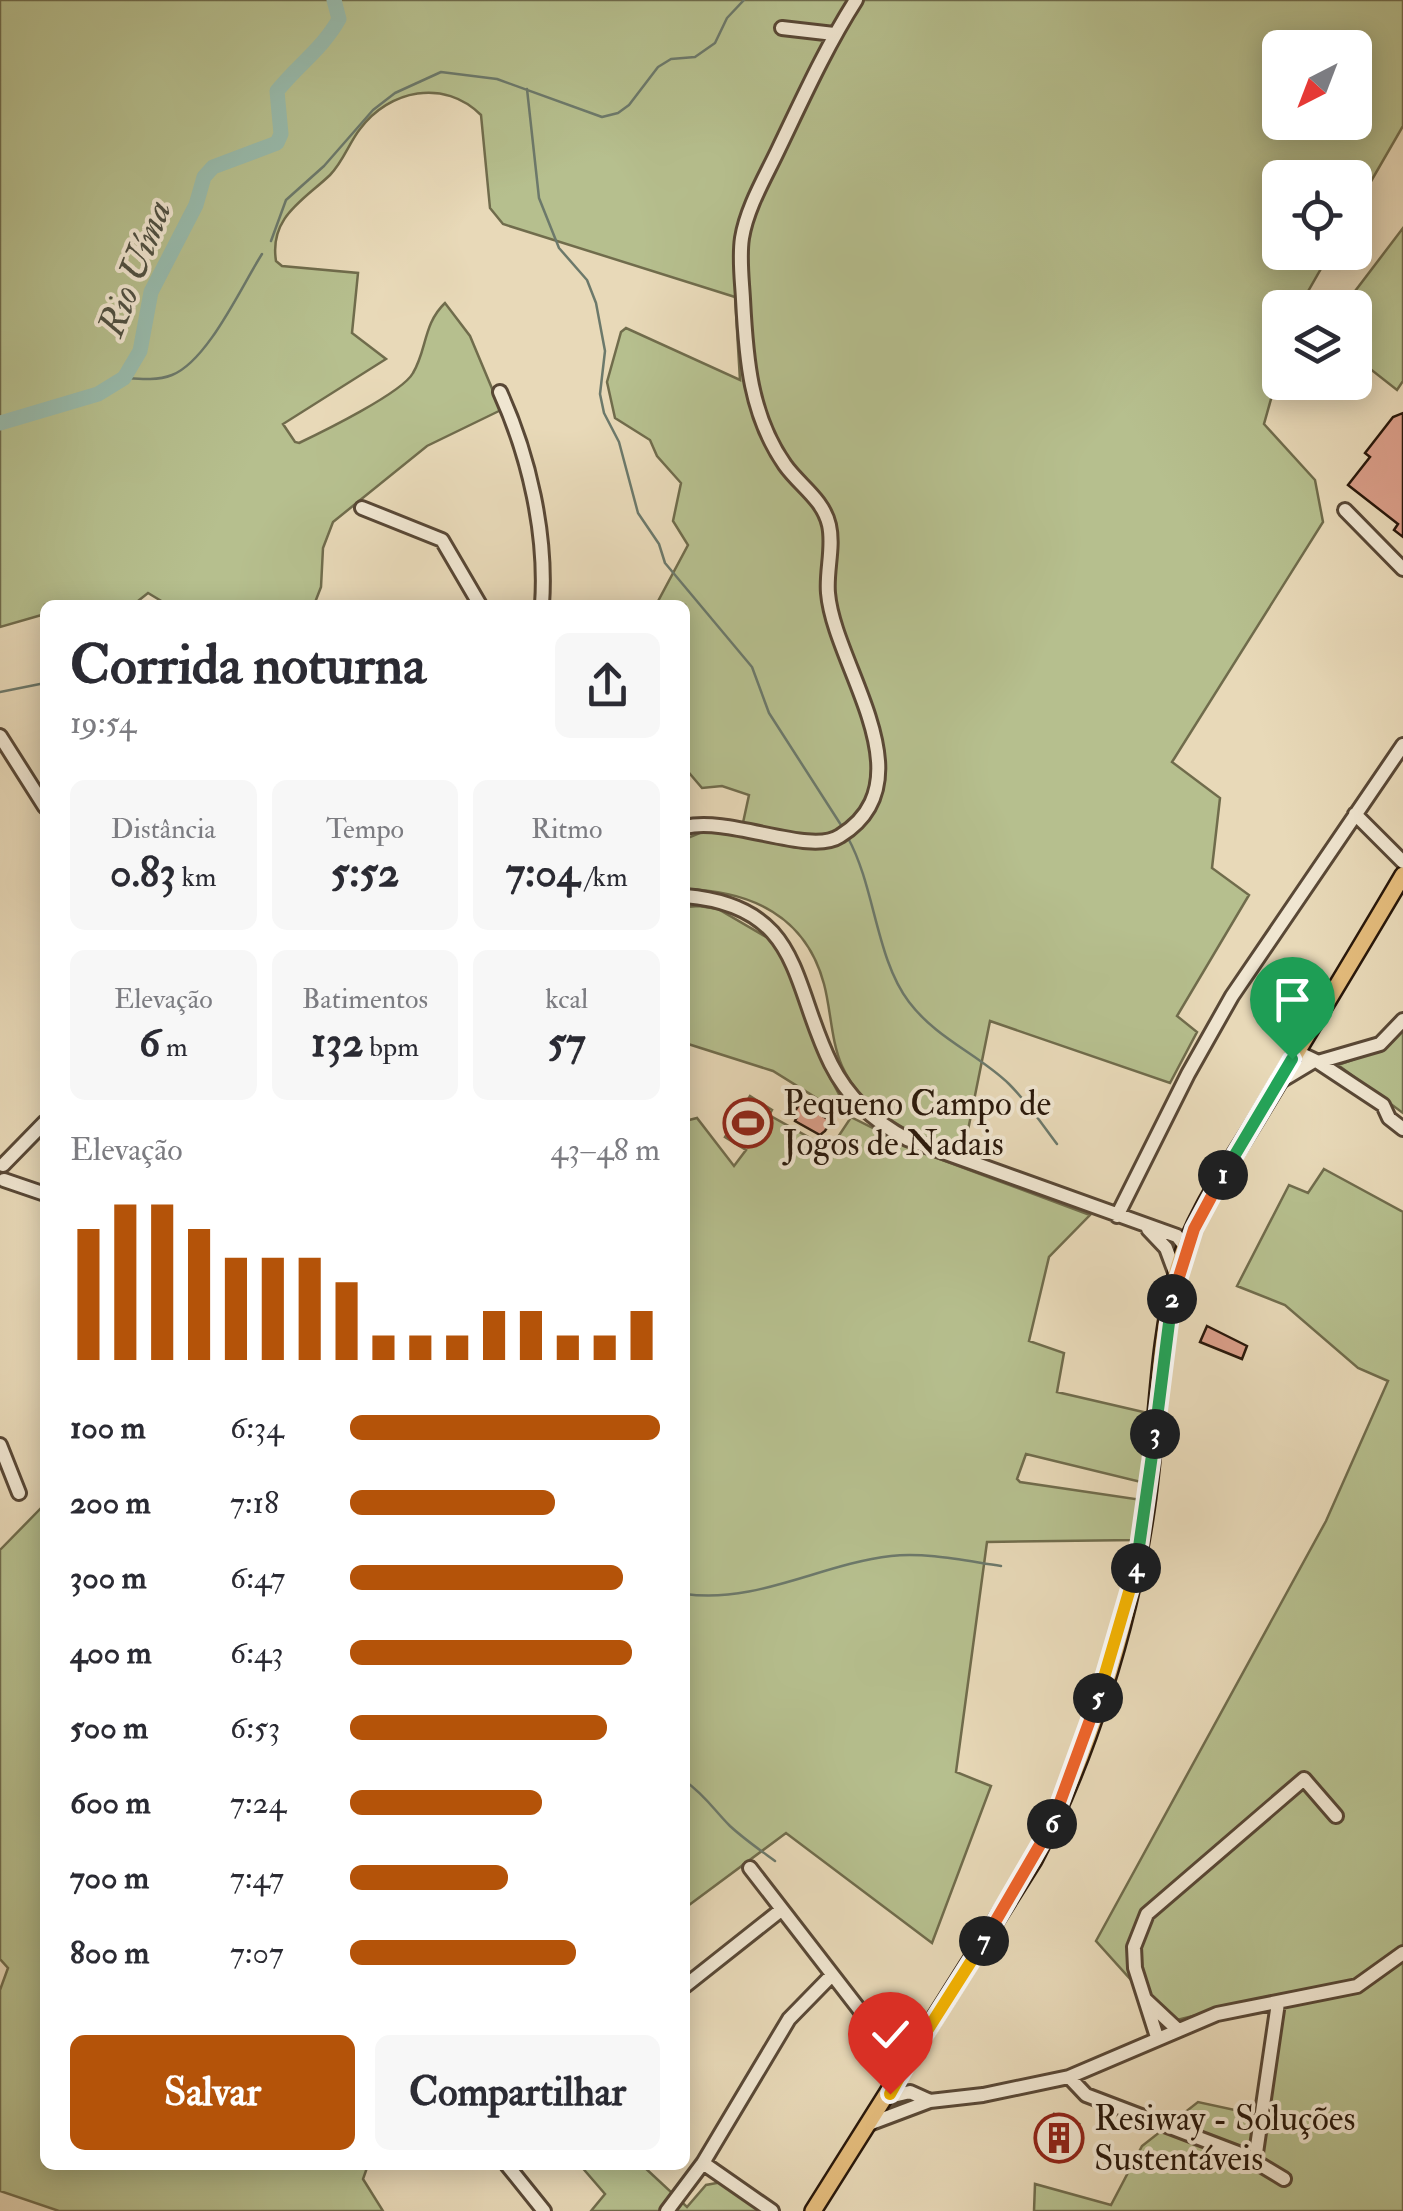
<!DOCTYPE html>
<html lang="pt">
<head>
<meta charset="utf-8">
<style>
	:root { --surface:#fff; --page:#f7f7f7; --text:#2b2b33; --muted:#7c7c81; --accent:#b45309 }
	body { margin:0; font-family:"IM FELL Double Pica",serif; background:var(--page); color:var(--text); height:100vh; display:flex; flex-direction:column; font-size:38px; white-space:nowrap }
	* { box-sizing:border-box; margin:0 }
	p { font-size:32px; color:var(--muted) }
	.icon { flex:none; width:55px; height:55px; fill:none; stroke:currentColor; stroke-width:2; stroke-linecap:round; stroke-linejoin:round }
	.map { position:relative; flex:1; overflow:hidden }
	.sheet { position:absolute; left:40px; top:600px; width:650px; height:1570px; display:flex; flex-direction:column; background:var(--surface); border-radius:15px; box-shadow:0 5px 25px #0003 }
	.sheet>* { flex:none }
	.needle { width:65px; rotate:222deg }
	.tools { position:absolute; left:1262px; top:30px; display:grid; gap:20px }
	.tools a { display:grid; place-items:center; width:110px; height:110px; border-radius:15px; background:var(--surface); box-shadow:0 5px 25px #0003; font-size:50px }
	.pin { position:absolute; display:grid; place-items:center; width:85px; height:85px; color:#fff; margin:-102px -42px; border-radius:50% 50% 50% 0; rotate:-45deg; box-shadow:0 0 10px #0007 }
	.pin .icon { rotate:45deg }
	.km { position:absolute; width:50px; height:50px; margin:-25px; border-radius:50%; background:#222; color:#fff; font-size:28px; line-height:50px; text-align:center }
	.round { display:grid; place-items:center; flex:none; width:105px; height:105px; border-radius:15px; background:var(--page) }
	.headline { display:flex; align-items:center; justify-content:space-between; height:170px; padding:0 30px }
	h1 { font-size:55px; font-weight:800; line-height:75px }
	.metrics { display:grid; grid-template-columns:repeat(3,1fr); gap:15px; height:170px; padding:10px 30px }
	.metrics div { display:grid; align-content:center; border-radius:15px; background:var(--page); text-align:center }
	.metrics b { font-size:42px; font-weight:800 }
	.metrics small { font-size:28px; font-weight:400 }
	.metrics p { font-size:28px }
	.chart { height:280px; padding:20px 30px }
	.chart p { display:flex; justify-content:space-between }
	.chart svg { width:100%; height:180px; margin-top:10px; stroke:var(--accent); stroke-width:6 }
	.primary-button { display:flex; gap:20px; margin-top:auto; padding:20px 30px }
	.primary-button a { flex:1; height:115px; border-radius:15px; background:var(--accent); color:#fff; font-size:40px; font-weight:800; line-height:115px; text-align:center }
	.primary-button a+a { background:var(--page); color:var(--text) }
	ul { padding:0 30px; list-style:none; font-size:32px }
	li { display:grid; grid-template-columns:160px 120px 1fr; align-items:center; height:75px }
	li i { height:25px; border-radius:12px; background:var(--accent) }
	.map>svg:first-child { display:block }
	.green { fill:#b6bf8e; stroke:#706c4c; stroke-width:2.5; fill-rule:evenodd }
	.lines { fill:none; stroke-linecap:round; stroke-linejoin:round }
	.stream { stroke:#6c796b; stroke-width:2.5 }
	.river { stroke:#98baab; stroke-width:15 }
	.building { fill:#db9f8a; stroke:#29180b; stroke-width:2.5 }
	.minor-casing { stroke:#594836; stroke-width:18 }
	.major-casing { stroke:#29180b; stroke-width:20 }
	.minor { stroke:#f0e6d1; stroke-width:12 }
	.major { stroke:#e4bc7c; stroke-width:15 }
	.split-1-casing { stroke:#fff; stroke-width:20 }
	.split-2-casing { stroke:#fff; stroke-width:20 }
	.split-3-casing { stroke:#fff; stroke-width:20 }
	.split-4-casing { stroke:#fff; stroke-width:20 }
	.split-5-casing { stroke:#fff; stroke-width:20 }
	.split-6-casing { stroke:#fff; stroke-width:20 }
	.split-7-casing { stroke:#fff; stroke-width:20 }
	.split-8-casing { stroke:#fff; stroke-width:20 }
	.split-9-casing { stroke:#fff; stroke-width:20 }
	.split-1 { stroke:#22a559; stroke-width:12 }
	.split-2 { stroke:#f0652b; stroke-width:12 }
	.split-3 { stroke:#22a559; stroke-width:12 }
	.split-4 { stroke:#22a559; stroke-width:12 }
	.split-5 { stroke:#f5b400; stroke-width:12 }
	.split-6 { stroke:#f0652b; stroke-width:12 }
	.split-7 { stroke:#f0652b; stroke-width:12 }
	.split-8 { stroke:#f5b400; stroke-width:12 }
	.split-9 { stroke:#f5b400; stroke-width:12 }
	.labels { text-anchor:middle; stroke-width:8; stroke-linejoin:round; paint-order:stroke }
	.poi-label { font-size:35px; fill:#29180b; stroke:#f0e6d1; text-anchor:start }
	.water-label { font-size:38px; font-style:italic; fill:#505143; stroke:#f0e6d1 }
</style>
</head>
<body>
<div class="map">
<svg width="1403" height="2211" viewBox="0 0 1403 2211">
	<rect width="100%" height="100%" fill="#e8d9b8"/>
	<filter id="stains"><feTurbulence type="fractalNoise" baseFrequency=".002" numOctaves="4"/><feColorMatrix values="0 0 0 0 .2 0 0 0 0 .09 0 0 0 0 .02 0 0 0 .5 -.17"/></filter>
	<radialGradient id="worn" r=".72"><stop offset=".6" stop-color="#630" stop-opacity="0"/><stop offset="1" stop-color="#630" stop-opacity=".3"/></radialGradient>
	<path class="green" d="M0 0H1403V126L1355 209V178H1280V252L1330 253 1299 307 1280 308V367L1264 424 1315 480 1323 522 1172 762 1220 798 1212 868 1249 895 1177 1016 1197 1032 1170 1083 990 1021 964 1150C919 1142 862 1111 842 1066 831 1041 831 1010 824 984 806 916 751 891 685 889V839L707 830 741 832 749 795 722 786 702 788 685 768V605H656L688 545 673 521 681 483 657 456 650 440 615 418 607 382 621 332 626 328 740 380 735 297 503 224 490 208 481 115C444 78 389 90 360 129 349 143 343 162 330 175 304 200 269 217 276 261L282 266 358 273 352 333 386 359 283 424 295 442 299 443C322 432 402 393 413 373 427 350 423 324 445 303L470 336 501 410 427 446 333 522 323 548 321 587 314 605H168L148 593 133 605H45V614L0 627ZM1280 48H1355V122H1280Z
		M1403 228V381L1397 390 1355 357V308L1343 307Z
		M699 906 718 909 773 941 788 965 823 1064 851 1117 921 1152 1090 1215 1049 1257 1029 1341 1064 1353 1057 1392 1152 1414 1145 1483 1026 1454 1017 1479 1020 1482 1142 1500 1136 1540 987 1542 956 1772 991 1786 932 1943 786 1833 685 1908V1121L697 1118 734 1166 746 1150 725 1137 750 1096 772 1110 769 1115 830 1149 850 1119 773 1071 685 1043V907Z
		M1403 1030V1113L1338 1065 1383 1049Z
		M1324 1169 1403 1212V2211H1034L1035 2184 1111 2205 1142 2146 1198 2102 1267 2117 1281 1994 1169 2022 1096 1941 1326 1521 1388 1381 1358 1368 1285 1305 1237 1286 1289 1185 1308 1193Z
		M45 1504V2165H368L363 2179 383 2211H59L0 2191V1990L8 1968 0 1959V1550Z
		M580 2165H642L687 2207 706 2185 722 2182 766 2211H591L605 2194Z"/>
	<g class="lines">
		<path class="stream" d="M527 89 539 198 559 248 587 280 596 303 605 351 600 394 604 413 619 442 638 513 659 544 665 563 752 667 769 713 841 825
			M271 241 286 200 324 166 373 110 395 93 441 72 497 79 602 117 618 113 629 105 658 67 671 59 695 57 715 43 727 18 744 0
			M124 378C139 379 157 381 172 375 208 361 242 285 262 254
			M0 692 45 683
			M848 838C875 887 876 959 909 1002 937 1039 978 1054 1009 1084 1027 1102 1042 1124 1057 1144
			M685 1594C757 1604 821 1564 891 1556 926 1552 966 1561 1001 1566
			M685 1781C705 1795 714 1810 730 1826 744 1839 760 1850 775 1861"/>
		<path class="river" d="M0 423 98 394 124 378 140 351 151 292 196 205 204 177 213 167 277 143 281 134 277 91C298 65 323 48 339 19L334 0"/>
	</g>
	<path class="building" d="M1403 413V537L1394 530 1398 524 1348 485 1370 457 1365 453 1393 417Z
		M800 1103 831 1121 825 1131 820 1135 795 1121 797 1117 793 1114Z
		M1207 1326 1247 1346 1242 1359 1200 1342Z
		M1054 2114 1079 2124 1064 2161 1039 2151Z"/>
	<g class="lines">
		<g class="minor-casing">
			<path id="minor" d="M782 28 834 34
				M500 392C529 456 547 534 542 605
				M362 508 442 540 480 605
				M1345 510 1403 569
				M0 736 45 807
				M1355 814 1403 862
				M685 827C730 816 810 856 840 836 930 780 834 666 828 593 826 571 834 547 829 525 823 499 799 485 785 465 750 415 746 358 743 299 742 280 739 258 742 238 747 207 766 176 779 148 803 98 826 47 856 0
				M685 896C803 906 791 984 831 1064 848 1098 873 1121 907 1139L1177 1236 1186 1248
				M1297 1052 1318 1062 1380 1044 1403 1020
				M1318 1062 1383 1105 1389 1118 1403 1129
				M1279 1082 1314 1061
				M3 1165 45 1122
				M4 1180 45 1194
				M1117 1216 1188 1074 1232 996 1403 745
				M1148 1229 1166 1248 1176 1275
				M0 1445 19 1493
				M750 1868 886 2044 898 2066V2077
				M685 1986 781 1910
				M1146 2000 1177 2029
				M1157 2037 1135 1968 1134 1947 1147 1914 1304 1779 1336 1816
				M1069 2077 1086 2095 1246 2156 1284 2179
				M885 2098 910 2092 930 2101
				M869 2124 930 2101 983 2095 1069 2077 1217 2014 1357 1986 1403 1953
				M1255 2160 1278 2003
				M703 2163 772 2211
				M507 2165 544 2211
				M667 2211 703 2163 789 2019 831 1976"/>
		</g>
		<g class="major-casing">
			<path id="major" d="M813 2211 1034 1860C1087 1758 1128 1629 1145 1516 1158 1434 1156 1348 1178 1268 1194 1213 1230 1164 1259 1115 1307 1035 1356 955 1403 875"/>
		</g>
		<use href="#minor" class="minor"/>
		<use href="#major" class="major"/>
	</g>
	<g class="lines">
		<g class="split-1-casing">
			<path id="split-1" d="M1223 1175 1292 1059"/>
		</g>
		<g class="split-2-casing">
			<path id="split-2" d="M1172 1299 1194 1229 1223 1175"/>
		</g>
		<g class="split-3-casing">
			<path id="split-3" d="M1155 1434 1172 1299"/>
		</g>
		<g class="split-4-casing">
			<path id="split-4" d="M1136 1568 1155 1434"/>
		</g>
		<g class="split-5-casing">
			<path id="split-5" d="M1098 1698 1136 1568"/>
		</g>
		<g class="split-6-casing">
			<path id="split-6" d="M1052 1824 1098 1698"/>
		</g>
		<g class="split-7-casing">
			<path id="split-7" d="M984 1941 1052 1824"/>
		</g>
		<g class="split-8-casing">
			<path id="split-8" d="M911 2056 984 1941"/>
		</g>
		<g class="split-9-casing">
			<path id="split-9" d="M890 2094 911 2056"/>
		</g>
		<use href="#split-1" class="split-1"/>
		<use href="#split-2" class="split-2"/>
		<use href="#split-3" class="split-3"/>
		<use href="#split-4" class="split-4"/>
		<use href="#split-5" class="split-5"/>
		<use href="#split-6" class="split-6"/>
		<use href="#split-7" class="split-7"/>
		<use href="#split-8" class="split-8"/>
		<use href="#split-9" class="split-9"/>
	</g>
	<defs>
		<g id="stadium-ring" transform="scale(2.5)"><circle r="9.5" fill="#f0e6d1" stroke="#8f2418" stroke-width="1.5"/><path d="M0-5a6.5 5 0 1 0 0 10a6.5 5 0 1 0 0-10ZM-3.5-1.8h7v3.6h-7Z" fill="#8f2418"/></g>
		<g id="building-ring" transform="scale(2.5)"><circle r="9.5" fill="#f0e6d1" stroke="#8f2418" stroke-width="1.5"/><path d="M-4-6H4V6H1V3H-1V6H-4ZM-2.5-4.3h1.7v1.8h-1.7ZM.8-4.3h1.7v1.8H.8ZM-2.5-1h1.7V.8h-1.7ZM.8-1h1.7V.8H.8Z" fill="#8f2418"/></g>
	</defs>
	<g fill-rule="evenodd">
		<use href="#stadium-ring" x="748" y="1123"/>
		<use href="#building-ring" x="1059" y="2138"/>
	</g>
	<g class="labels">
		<g class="poi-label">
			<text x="783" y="1115">Pequeno Campo de<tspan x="783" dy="40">Jogos de Nadais</tspan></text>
			<text x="1094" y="2130">Resiway - Soluções<tspan x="1094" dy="40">Sustentáveis</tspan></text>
		</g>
		<g class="water-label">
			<text transform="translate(134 268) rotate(-69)" y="13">Rio Uíma</text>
		</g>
	</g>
	<rect width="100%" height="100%" filter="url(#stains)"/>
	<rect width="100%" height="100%" fill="url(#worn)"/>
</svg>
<div class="tools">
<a><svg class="needle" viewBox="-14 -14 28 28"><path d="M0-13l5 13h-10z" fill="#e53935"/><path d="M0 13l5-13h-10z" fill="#7c7c81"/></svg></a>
<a><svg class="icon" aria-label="locate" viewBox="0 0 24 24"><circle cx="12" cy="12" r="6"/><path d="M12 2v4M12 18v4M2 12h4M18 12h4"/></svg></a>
<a><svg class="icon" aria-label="layers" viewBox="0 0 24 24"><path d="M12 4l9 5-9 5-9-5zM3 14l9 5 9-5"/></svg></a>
</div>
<div class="pin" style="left:1292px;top:1059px;background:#1e9e55"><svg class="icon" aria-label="arrive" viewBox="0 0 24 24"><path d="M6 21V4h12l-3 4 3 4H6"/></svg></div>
<div class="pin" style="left:890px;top:2094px;background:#d93025"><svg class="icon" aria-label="check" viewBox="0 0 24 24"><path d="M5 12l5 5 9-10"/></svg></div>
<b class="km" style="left:1223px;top:1175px">1</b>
<b class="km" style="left:1172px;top:1299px">2</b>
<b class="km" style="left:1155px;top:1434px">3</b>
<b class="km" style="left:1136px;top:1568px">4</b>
<b class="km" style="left:1098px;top:1698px">5</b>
<b class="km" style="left:1052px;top:1824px">6</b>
<b class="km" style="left:984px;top:1941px">7</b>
<section class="sheet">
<div class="headline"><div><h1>Corrida noturna</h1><p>19:54</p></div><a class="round"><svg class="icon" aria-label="share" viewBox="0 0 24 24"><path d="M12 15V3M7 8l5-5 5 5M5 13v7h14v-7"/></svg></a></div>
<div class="metrics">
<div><p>Distância</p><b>0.83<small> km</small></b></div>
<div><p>Tempo</p><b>5:52</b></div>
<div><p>Ritmo</p><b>7:04<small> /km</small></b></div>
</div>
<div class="metrics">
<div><p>Elevação</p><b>6<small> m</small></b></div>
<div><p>Batimentos</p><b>132<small> bpm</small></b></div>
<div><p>kcal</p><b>57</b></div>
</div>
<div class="chart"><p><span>Elevação</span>43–48 m</p>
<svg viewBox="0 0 160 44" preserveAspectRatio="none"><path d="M5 44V12M15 44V6M25 44V6M35 44V12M45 44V19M55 44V19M65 44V19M75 44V25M85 44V38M95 44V38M105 44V38M115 44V32M125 44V32M135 44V38M145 44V38M155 44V32"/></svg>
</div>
<ul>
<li><b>100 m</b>6:34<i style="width:100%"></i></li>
<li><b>200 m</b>7:18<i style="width:66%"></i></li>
<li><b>300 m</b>6:47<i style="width:88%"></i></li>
<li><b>400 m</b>6:43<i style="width:91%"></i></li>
<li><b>500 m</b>6:53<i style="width:83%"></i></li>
<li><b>600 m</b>7:24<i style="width:62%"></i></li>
<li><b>700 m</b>7:47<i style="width:51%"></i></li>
<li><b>800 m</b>7:07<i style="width:73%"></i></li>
</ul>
<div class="primary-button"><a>Salvar</a><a>Compartilhar</a></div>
</section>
</div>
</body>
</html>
